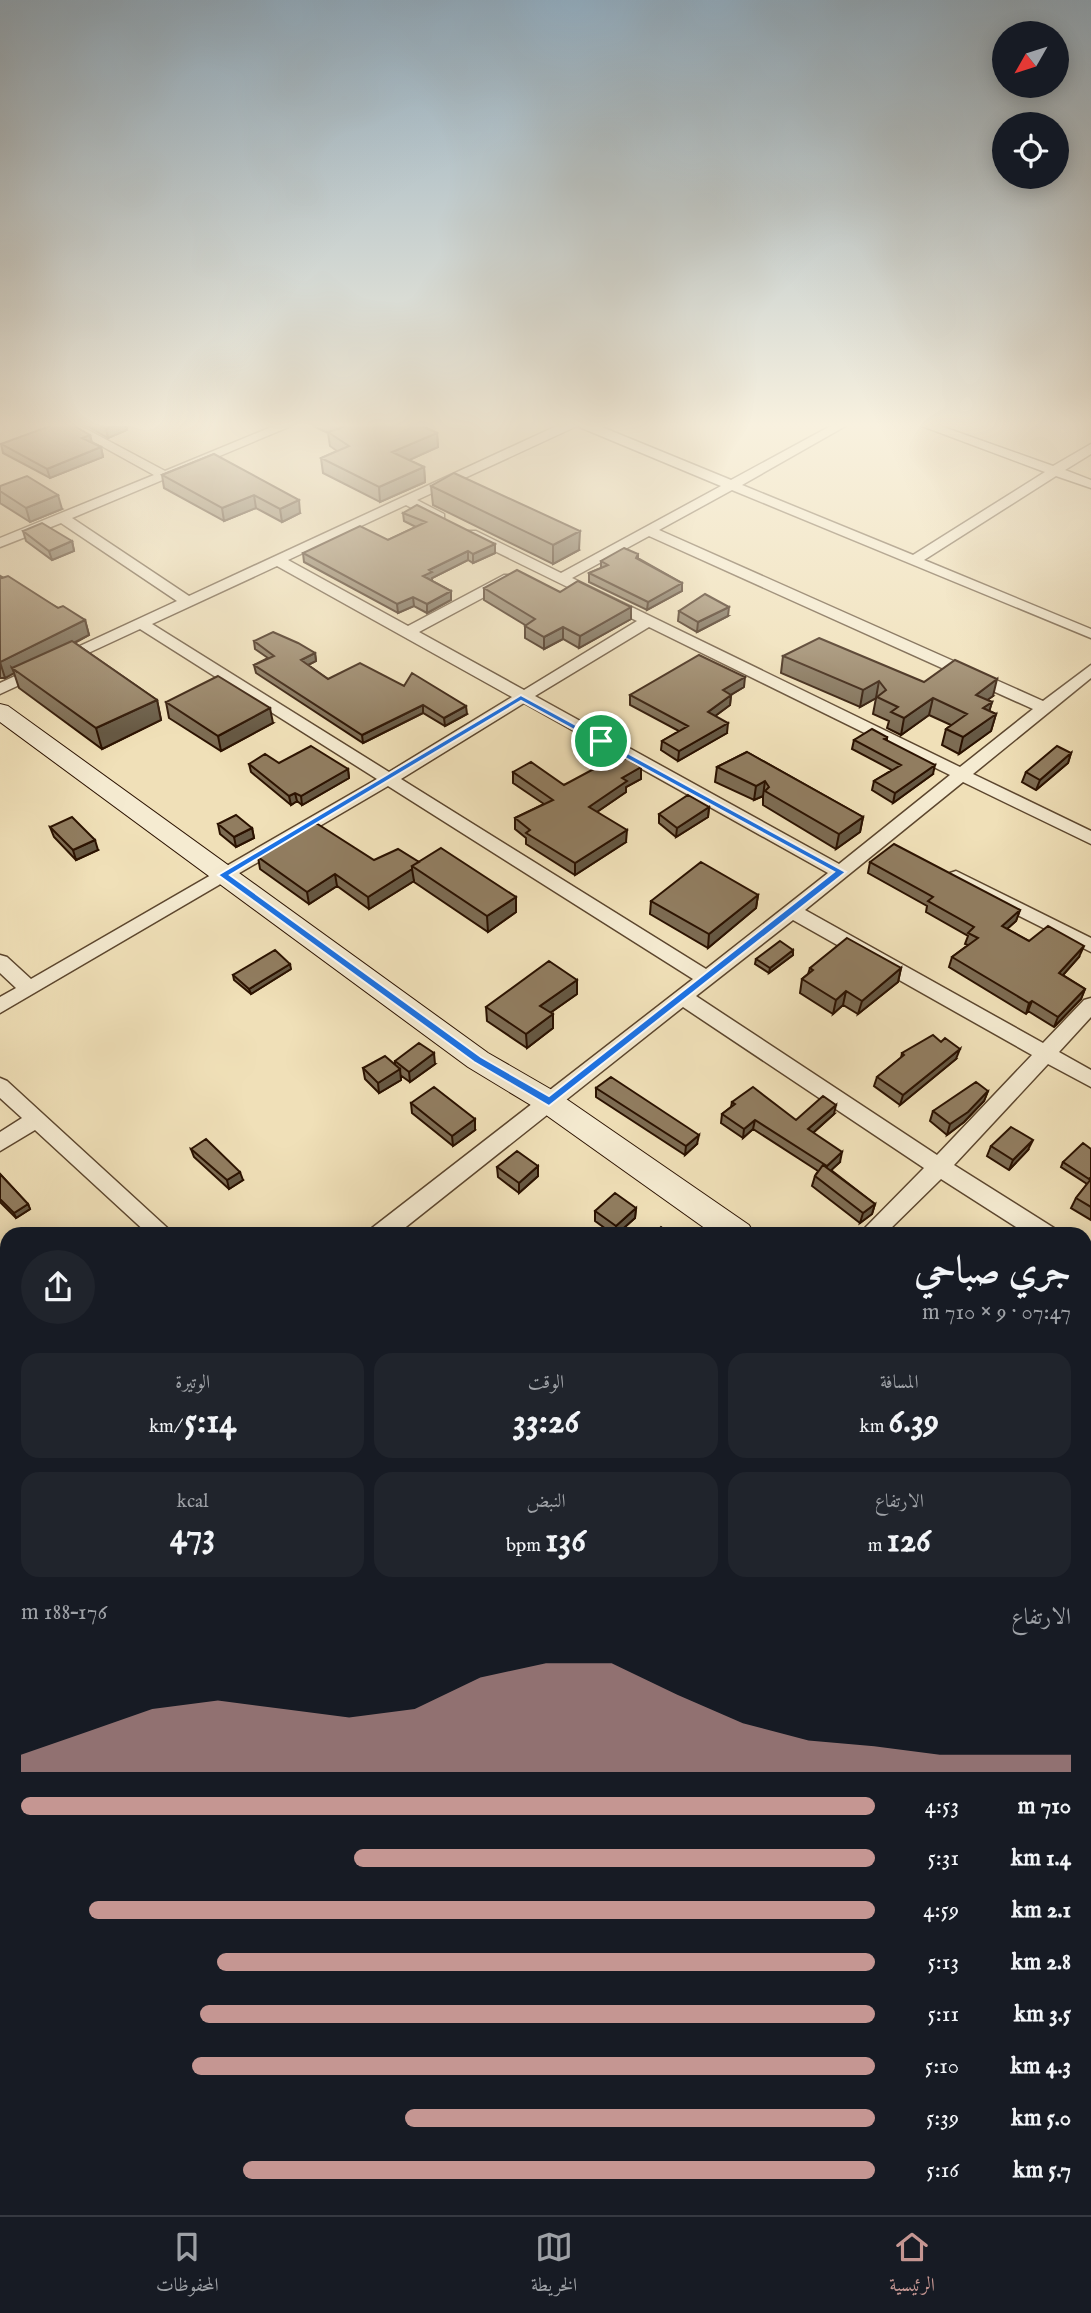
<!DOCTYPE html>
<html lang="ar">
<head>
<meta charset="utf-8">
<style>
	:root { --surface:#171b24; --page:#20242c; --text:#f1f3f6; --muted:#9ea1a6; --line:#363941; --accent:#c59692 }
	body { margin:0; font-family:"IM FELL English",Amiri,serif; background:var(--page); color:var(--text); direction:rtl; height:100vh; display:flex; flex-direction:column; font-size:26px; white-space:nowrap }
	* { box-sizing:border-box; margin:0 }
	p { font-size:23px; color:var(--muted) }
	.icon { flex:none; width:38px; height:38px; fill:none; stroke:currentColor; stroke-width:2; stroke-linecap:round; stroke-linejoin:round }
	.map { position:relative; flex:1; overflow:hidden; direction:ltr }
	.sheet { position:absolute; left:0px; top:1227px; width:1092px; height:989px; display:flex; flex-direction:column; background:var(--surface); border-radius:21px 21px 0 0; box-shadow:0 4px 18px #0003; direction:rtl }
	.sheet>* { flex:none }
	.needle { width:46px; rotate:231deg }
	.tools { position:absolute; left:992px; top:21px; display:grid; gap:14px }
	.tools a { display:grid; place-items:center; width:77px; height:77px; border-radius:50%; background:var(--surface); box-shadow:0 4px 18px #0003; font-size:35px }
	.pin { position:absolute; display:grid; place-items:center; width:60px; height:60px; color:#fff; margin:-30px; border:4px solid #fff; border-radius:50%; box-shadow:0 2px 7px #0007 }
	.round { display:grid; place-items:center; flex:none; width:74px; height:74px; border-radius:37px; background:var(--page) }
	.overview { display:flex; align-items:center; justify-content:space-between; height:119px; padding:0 21px }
	h1 { font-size:38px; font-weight:700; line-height:52px }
	.stats { display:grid; grid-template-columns:repeat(3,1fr); gap:10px; height:119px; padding:7px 21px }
	.stats div { display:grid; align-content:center; border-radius:18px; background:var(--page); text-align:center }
	.stats b { font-size:35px; font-weight:700 }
	.stats small { font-size:19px; font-weight:400 }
	.stats p { font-size:19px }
	.chart { height:196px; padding:14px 21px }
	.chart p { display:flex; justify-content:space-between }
	.chart svg { width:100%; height:126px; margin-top:7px; fill:var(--accent); opacity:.7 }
	ul { padding:0 21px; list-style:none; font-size:23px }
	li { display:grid; grid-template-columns:112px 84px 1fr; align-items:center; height:52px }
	li i { height:18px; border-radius:9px; background:var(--accent) }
	.tabs { display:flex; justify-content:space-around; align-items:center; height:98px; border-top:2px solid var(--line); background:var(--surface); font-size:19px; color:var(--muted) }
	.tabs a { display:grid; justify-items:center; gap:4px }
	.tabs .on { color:var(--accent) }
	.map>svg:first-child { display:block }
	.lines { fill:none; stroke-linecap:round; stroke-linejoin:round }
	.street-casing { stroke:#5c462e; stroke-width:3 }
	.secondary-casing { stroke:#2b1200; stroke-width:2 }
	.street { fill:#f5ebd1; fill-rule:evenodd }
	.secondary { fill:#f5ebd1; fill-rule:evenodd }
	.wall { fill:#7d6c53; stroke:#2b1200; stroke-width:2 }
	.shaded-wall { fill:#665843; stroke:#2b1200; stroke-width:2 }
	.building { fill:#917d60; stroke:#2b1200; stroke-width:2 }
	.route { fill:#1a73e8; stroke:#fff; stroke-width:2; fill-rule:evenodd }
</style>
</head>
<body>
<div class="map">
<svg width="1091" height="2215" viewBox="0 0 1091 2215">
	<rect width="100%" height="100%" fill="#f0e0b8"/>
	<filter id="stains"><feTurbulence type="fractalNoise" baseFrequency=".00286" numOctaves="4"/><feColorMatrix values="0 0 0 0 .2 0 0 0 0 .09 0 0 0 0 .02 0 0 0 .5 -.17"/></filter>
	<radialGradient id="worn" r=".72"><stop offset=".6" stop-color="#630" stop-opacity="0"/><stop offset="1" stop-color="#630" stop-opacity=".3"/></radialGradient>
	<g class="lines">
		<g class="street-casing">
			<path id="street" d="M60 423H75L165 471 281 423H298L72 518 189 596 563 423H592L731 480 836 423H851L742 485 913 555 1045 472 914 423H932L1053 466 1091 444V454L1065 470 1091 480V488L1056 476 924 560 1091 629V638L732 490 659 530 1043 701 1091 665V678L973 774 1091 831V844L963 782 805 910 1043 1043 1084 1000 1091 998V1017L1059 1052 1091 1070V1087L1048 1064 954 1165 1054 1228 1057 1234H1027L941 1179 885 1234H859L924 1168 683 1007 397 1234H369L372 1228 693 979 388 786 0 1013V997L16 988 0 973V955L7 957 31 979 377 779 140 629 0 694V683L177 601 61 523 0 547V538L154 475ZM577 426 721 486 561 573 476 531H466V537L637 621 524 690 419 632 514 581V575H504L408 626 288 560 406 505 434 520H444V514L417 500ZM649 536 1033 709 960 767 572 578ZM277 566 512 697 389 772 152 624ZM649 627 950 775 839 864 535 696ZM524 703 828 873 706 969 401 779ZM793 920 1032 1055 937 1155 696 996Z
				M956 871 1091 938V952L950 881 947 877 950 873Z
				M0 1078 7 1081 174 1234H148L35 1130 0 1151V1132L22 1118 0 1098Z
				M1085 1249 1091 1251V1271L1085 1269Z
				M1085 1466 1091 1468V1494L1085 1492Z
				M7 1511V1538L0 1540V1513Z
				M0 1674 7 1677V1712L0 1709Z
				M1085 1704 1091 1706V1736L1085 1734Z
				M1085 1974 1091 1976V2011L1085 2009Z
				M7 2116V2154L0 2157V2119Z
				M354 2208H391L394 2215H356Z
				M475 2208H512L510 2215H472Z
				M897 2208H936L939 2215H899Z"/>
		</g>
		<g class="secondary-casing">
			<path id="secondary" d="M0 704 8 706 488 1053 559 1094 749 1225 754 1234H713L539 1110 468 1067 0 722Z
				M1091 1295V1329L1085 1331V1297Z"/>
		</g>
		<use href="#street" class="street"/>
		<use href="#secondary" class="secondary"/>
	</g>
	<path class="wall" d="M82 423H126L127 430 108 438Z
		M307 423H416L437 433 438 447 409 460 424 467 425 482 380 502 323 473 321 458 337 451 330 446 328 433Z
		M90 435 92 443 101 447 103 457 50 478 3 453 1 444Z
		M214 454 300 513 282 522 256 508 224 521 164 488 162 475Z
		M0 486 62 509 30 522 0 503Z
		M431 486 579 550 553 564 433 505Z
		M403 513 495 544V553L473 563 468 560 432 578V581L451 591V600L427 613 414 606 398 613 304 562 303 553 388 540 416 527 404 521Z
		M23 531 72 541 74 551 52 560 26 541Z
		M638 554V558L682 583V591L647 610 589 582V573L601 568V561Z
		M0 576 58 608 85 620 89 635 75 643 157 700 161 720 102 749 19 688 14 673 5 678H0Z
		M484 588 560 592 631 607V619L579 648 563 639 544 649 525 638V625L484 600Z
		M679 611 728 616 697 632 678 621Z
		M254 641 315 653 316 661 308 665 328 679 404 686 467 714 445 726 423 713 363 743 256 673 254 665 268 658 255 649Z
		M783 656 993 696 987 700 992 702 989 711 996 714 991 731 959 754 942 745 946 729 951 725 929 715 901 735 887 728 889 721 873 714 876 698 860 707 781 673Z
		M744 687 731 695 730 705 715 716 727 733 678 761 661 750 662 741 679 731 630 705V695Z
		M166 702 273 723 221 751 169 718Z
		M887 737V741L933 774 893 803 872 790 874 781 892 770 852 749 854 740Z
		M747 752 863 817 860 832 836 849 763 805V796L754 800 715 782 717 767Z
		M1071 753 1068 763 1036 790 1022 782 1026 772Z
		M279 763 348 769 349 778 302 805 297 801 291 805 251 772 249 764Z
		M641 767V779L626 787V792L597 812 626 842 575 875 526 844V838L515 829V818L544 804 513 783V772L564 785 608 768Z
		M709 807 708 817 676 837 659 823V814Z
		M218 824 252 828 254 838 236 847 220 834Z
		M50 827 98 850 76 860 54 837Z
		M258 857 419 862 516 897V912L488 932 414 882V881L369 909 337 886 309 904 260 869Z
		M870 862 1020 910 1016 921 1007 929 1029 941 1079 957 1063 975 1085 989 1081 999 1054 1027 1028 1011 1026 1014 949 967 952 957 968 945 965 944 968 936 926 912 927 906 868 873Z
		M758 895 756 908 708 948 650 914 651 901Z
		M793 950V955L769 973 755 964 756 959Z
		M810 968H901L898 982 858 1014 843 1005 833 1014 800 993 802 979 808 974Z
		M291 969 251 994 234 980 233 975Z
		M577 994 550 1013 553 1014V1028L527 1048 487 1021 486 1007Z
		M902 1053 956 1059 900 1105 874 1086 877 1077 901 1058Z
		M395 1061 435 1064 410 1082 400 1075 401 1080 379 1093 365 1079 363 1068 395 1065Z
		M596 1088 697 1144 685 1155 596 1097Z
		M988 1091 984 1101 964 1122 947 1135 930 1121 933 1111Z
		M732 1102 796 1120 834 1114 813 1133 840 1162 831 1170 875 1204 872 1214 860 1223 812 1186 815 1176 818 1171 753 1129 743 1138 721 1123 722 1114 731 1107Z
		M411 1103 475 1130 453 1146 412 1113Z
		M991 1146 1028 1150 1009 1170 987 1156Z
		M191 1149 243 1180 229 1189 194 1157Z
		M1091 1149V1220L1071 1208 1076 1198 1087 1184 1061 1167 1063 1162Z
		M538 1166V1176L519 1193 498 1177 497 1167Z
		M0 1174 28 1204 30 1209 16 1218 0 1202Z
		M636 1208 635 1218 617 1234H613L595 1221V1211Z
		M1091 1626V1637L1086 1632Z
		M1085 2007 1091 2012V2042L1085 2037Z
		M1091 2169V2181L1087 2177Z
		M721 2208H784L788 2215H727Z"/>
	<path class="shaded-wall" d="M120 423H126L127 430 108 438 106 429Z
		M437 433 438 447 394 467 392 452Z
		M90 435 92 444 82 438Z
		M101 447 103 457 50 478 47 469Z
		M424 467 425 482 380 502 379 487Z
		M58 495 62 509 30 522 26 508Z
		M254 495 256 508 224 521 222 508Z
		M299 500 300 513 282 522 280 509Z
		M580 531 579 550 553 564V545Z
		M72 541 74 551 52 560 49 551Z
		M495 544V553L473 563V554Z
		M468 551V560L432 578V581L423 576 429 570Z
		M682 583V591L647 610 648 602Z
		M451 591V600L427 613V604Z
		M413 597 414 606 398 613 397 604Z
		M631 607V619L579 648 580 636Z
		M729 607 728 616 697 632 698 622Z
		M85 620 89 635 17 672 12 668 14 673 5 678 0 662Z
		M563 627V639L544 649V637Z
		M315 653 316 661 302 668 301 660Z
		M745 677 744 687 722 700 723 690Z
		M997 679 993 696 972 711 976 695Z
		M879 681 876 698 860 707 863 690Z
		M731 695 730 705 707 722 708 712Z
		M933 698 929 715 901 735 904 718Z
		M157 700 161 720 102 749 96 728Z
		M992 702 987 719 983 708Z
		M423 705V713L363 743 362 735Z
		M466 706 467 714 445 726 444 718Z
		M270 708 273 723 221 751 218 736Z
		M996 714 991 731 959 754 963 737Z
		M728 723 727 733 678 761 679 751Z
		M1071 753 1068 763 1036 790 1040 780Z
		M935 765 933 774 893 803 895 793Z
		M641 767V779L626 787V792L588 818 589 807 622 778Z
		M348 769 349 778 302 805 301 796Z
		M765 781 763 796 754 800 756 786Z
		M295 793 297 801 291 805 289 796Z
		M709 807 708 817 676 837 677 828Z
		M863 817 860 832 836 849 839 834Z
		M252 828 254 838 236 847 234 837Z
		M627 830 626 842 575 875V863Z
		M95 840 98 850 76 860 73 850Z
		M412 869 414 881 369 909 368 897Z
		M335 874 337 886 309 904 307 892Z
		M758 895 756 908 708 948 709 934Z
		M516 897V912L488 932 487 916Z
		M1020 910 1016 921 998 937 1002 926Z
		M1084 946 1079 957 1055 984 1059 973Z
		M793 950V955L769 973 770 968Z
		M290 964 291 969 251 994 249 989Z
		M901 968 898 982 858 1014 862 1001Z
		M577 980V994L540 1020V1006Z
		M1085 989 1081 999 1054 1027 1058 1017Z
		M846 991 843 1005 833 1014 836 1000Z
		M1032 1001 1028 1011 1026 1014 1029 1003Z
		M553 1014V1028L527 1048 526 1034Z
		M960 1049 956 1059 900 1105 903 1095Z
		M434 1053 435 1064 410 1082 409 1072Z
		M400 1069 401 1080 379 1093 378 1083Z
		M988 1091 984 1101 964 1122 947 1135 950 1124Z
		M836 1105 834 1114 806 1139 808 1129Z
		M475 1119V1130L453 1146 452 1136Z
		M755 1120 753 1129 743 1138 744 1129Z
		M699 1135 697 1144 685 1155 686 1146Z
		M1033 1140 1028 1150 1009 1170 1013 1160Z
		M842 1152 840 1162 825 1176 827 1166Z
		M538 1166V1176L519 1193V1183Z
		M240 1172 243 1180 229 1189 227 1180Z
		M28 1204 30 1209 16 1218 14 1213Z
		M875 1204 872 1214 860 1223 863 1213Z
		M636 1208 635 1218 617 1234H616V1226Z
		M7 1476V1488L0 1493V1480Z
		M0 1871 4 1878 0 1881Z
		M7 2195V2204L0 2211V2202Z
		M60 2208H65L69 2215H64Z"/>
	<path class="building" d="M58 423H69L90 435 82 438 101 447 47 469 1 444Z
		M96 423H120L106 429Z
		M335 423H416L437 433 392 452 424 467 379 487 321 458 349 446 328 432 344 427Z
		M214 454 299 500 280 509 254 495 222 508 162 475Z
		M454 473 580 531 553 545 431 486Z
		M27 476 58 495 26 508 0 491V486Z
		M417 505 495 544 473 554 468 551 429 570 432 572 423 576 451 591 427 604 413 597 397 604 303 553 360 526 388 540 426 522 403 513Z
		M42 523 72 541 49 551 23 531Z
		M624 548 638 554 636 558 682 583 648 602 589 573 608 565 601 561Z
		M517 570 560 592 578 581 631 607 580 636 563 627 544 637 525 626 535 619 484 588Z
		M0 576 2 578 8 576 58 608 63 606 85 620 0 662Z
		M705 594 729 607 698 622 679 611Z
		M273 632 298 643 315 653 301 660 328 679 360 663 404 686 412 673 466 706 444 718 423 705 362 735 254 665 274 656 254 641Z
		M819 638 924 682 955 660 997 679 976 695 992 702 983 708 996 714 963 737 946 729 967 714 933 698 904 718 891 712 898 707 877 697 886 690 879 681 863 690 783 656Z
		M72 641 157 700 96 728 12 668Z
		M699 655 745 677 723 690 731 695 708 712 728 723 679 751 662 741 688 726 630 695Z
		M218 676 270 708 218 736 166 702Z
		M872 729 887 737 884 739 935 765 895 793 874 781 901 765 854 740Z
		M311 746 348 769 301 796 295 793 289 796 249 764 265 754 279 763Z
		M1057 746 1071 753 1040 780 1026 772Z
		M747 752 863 817 839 834 765 791 769 787 765 781 756 786 717 767Z
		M626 758 641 767 622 778 627 781 589 807 627 830 575 863 526 833 530 830 515 818 553 800 513 772 531 762 564 785 603 764 608 768Z
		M688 795 709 807 677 828 659 814Z
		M236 815 252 828 234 837 218 824Z
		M72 817 95 840 73 850 50 827Z
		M316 823 374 860 398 849 419 862 412 866V869L368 897 335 874 307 892 258 857Z
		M894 844 1020 910 1002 926 1029 941 1048 926 1084 946 1059 973 1085 989 1058 1017 1032 1001 1029 1003 952 957 978 938 968 933 974 927 928 901 933 897 870 862Z
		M441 848 516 897 487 916 412 866Z
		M701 862 758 895 709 934 651 901Z
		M847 938 901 968 862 1001 846 991 836 1000 802 979 813 970 810 968Z
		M780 941 793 950 770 968 756 959Z
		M275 950 290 964 249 989 233 975Z
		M549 961 577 980 540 1006 553 1014 526 1034 486 1007Z
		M933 1035 941 1042 945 1038 960 1049 903 1095 877 1077 904 1055 902 1053Z
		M419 1043 434 1053 409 1072 395 1061Z
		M385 1056 400 1069 378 1083 363 1068Z
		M611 1077 699 1135 686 1146 596 1088Z
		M976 1082 988 1091 968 1112 950 1124 933 1111Z
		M434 1087 475 1119 452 1136 411 1103Z
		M753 1087 796 1120 823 1096 836 1105 808 1129 842 1152 827 1166 755 1120 744 1129 722 1114 735 1104 732 1102Z
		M1011 1127 1033 1140 1013 1160 991 1146Z
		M206 1139 240 1172 227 1180 191 1149Z
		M1083 1143 1091 1149V1177L1089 1179 1063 1162Z
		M517 1151 538 1166 519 1183 497 1167Z
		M823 1165 875 1204 863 1213 815 1176Z
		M0 1174 28 1204 14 1213 0 1199Z
		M1091 1179V1207L1076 1198Z
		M615 1193 636 1208 616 1226 595 1211Z
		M661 1227 670 1234H654Z
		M4 1448 7 1452V1476L0 1480V1450Z
		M1085 1557 1091 1561V1580L1085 1587Z
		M1085 1824 1091 1829V1872L1085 1881Z
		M1085 2007 1091 2012V2037L1085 2032Z
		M7 2167V2195L0 2202V2175Z
		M28 2208H60L64 2215H32Z
		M256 2208H288L283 2215H251Z
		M725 2208H784L789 2213 788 2215H731Z
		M841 2208H851L858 2215H836Z"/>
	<linearGradient id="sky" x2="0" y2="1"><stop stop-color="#90aabc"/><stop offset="0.58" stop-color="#f8f1df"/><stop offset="1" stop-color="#f8f1df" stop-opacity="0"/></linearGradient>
	<rect width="1091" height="733" fill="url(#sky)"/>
	<path class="route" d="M521 695 846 872 549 1106 474 1062 218 875ZM521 701 834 872 549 1096 481 1057 230 875Z"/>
	<rect width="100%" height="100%" filter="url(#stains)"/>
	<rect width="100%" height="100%" fill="url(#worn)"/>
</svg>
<div class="tools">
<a><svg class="needle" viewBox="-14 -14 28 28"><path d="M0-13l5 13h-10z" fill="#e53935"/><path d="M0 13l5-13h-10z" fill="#9ea1a6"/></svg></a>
<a><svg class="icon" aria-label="locate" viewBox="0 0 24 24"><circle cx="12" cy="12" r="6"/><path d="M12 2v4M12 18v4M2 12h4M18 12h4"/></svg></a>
</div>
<div class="pin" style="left:601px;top:741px;background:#1e9e55"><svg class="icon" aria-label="arrive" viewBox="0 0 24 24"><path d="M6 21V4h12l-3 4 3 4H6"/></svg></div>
<section class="sheet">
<div class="overview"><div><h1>جري صباحي</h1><p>07:47 · 9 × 710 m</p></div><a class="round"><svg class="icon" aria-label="share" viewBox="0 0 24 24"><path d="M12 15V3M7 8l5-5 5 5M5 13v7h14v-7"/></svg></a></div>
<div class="stats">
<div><p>المسافة</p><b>6.39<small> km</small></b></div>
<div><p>الوقت</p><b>33:26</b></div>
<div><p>الوتيرة</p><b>5:14<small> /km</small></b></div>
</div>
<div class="stats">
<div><p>الارتفاع</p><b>126<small> m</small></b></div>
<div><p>النبض</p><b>136<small> bpm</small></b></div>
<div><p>kcal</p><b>473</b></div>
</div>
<div class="chart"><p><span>الارتفاع</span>176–188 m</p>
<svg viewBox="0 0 160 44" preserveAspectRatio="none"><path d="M0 44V38L10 30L20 22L30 19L40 22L50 25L60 22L70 11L80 6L90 6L100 17L110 27L120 33L130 35L140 38L150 38L160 38V44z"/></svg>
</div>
<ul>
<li><b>710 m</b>4:53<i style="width:100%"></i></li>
<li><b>1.4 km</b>5:31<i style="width:61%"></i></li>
<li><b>2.1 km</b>4:59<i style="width:92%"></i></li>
<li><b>2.8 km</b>5:13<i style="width:77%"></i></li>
<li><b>3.5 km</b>5:11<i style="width:79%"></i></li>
<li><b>4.3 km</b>5:10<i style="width:80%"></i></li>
<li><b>5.0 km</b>5:39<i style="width:55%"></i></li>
<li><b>5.7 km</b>5:16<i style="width:74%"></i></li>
</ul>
</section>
</div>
<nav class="tabs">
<a class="on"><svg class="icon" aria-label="home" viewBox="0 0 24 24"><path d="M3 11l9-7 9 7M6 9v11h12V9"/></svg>الرئيسية</a>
<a><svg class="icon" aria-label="map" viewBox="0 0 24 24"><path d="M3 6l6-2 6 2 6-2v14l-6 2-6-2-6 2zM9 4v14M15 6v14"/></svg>الخريطة</a>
<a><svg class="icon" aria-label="saved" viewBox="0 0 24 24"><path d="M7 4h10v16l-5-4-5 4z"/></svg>المحفوظات</a>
</nav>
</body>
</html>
